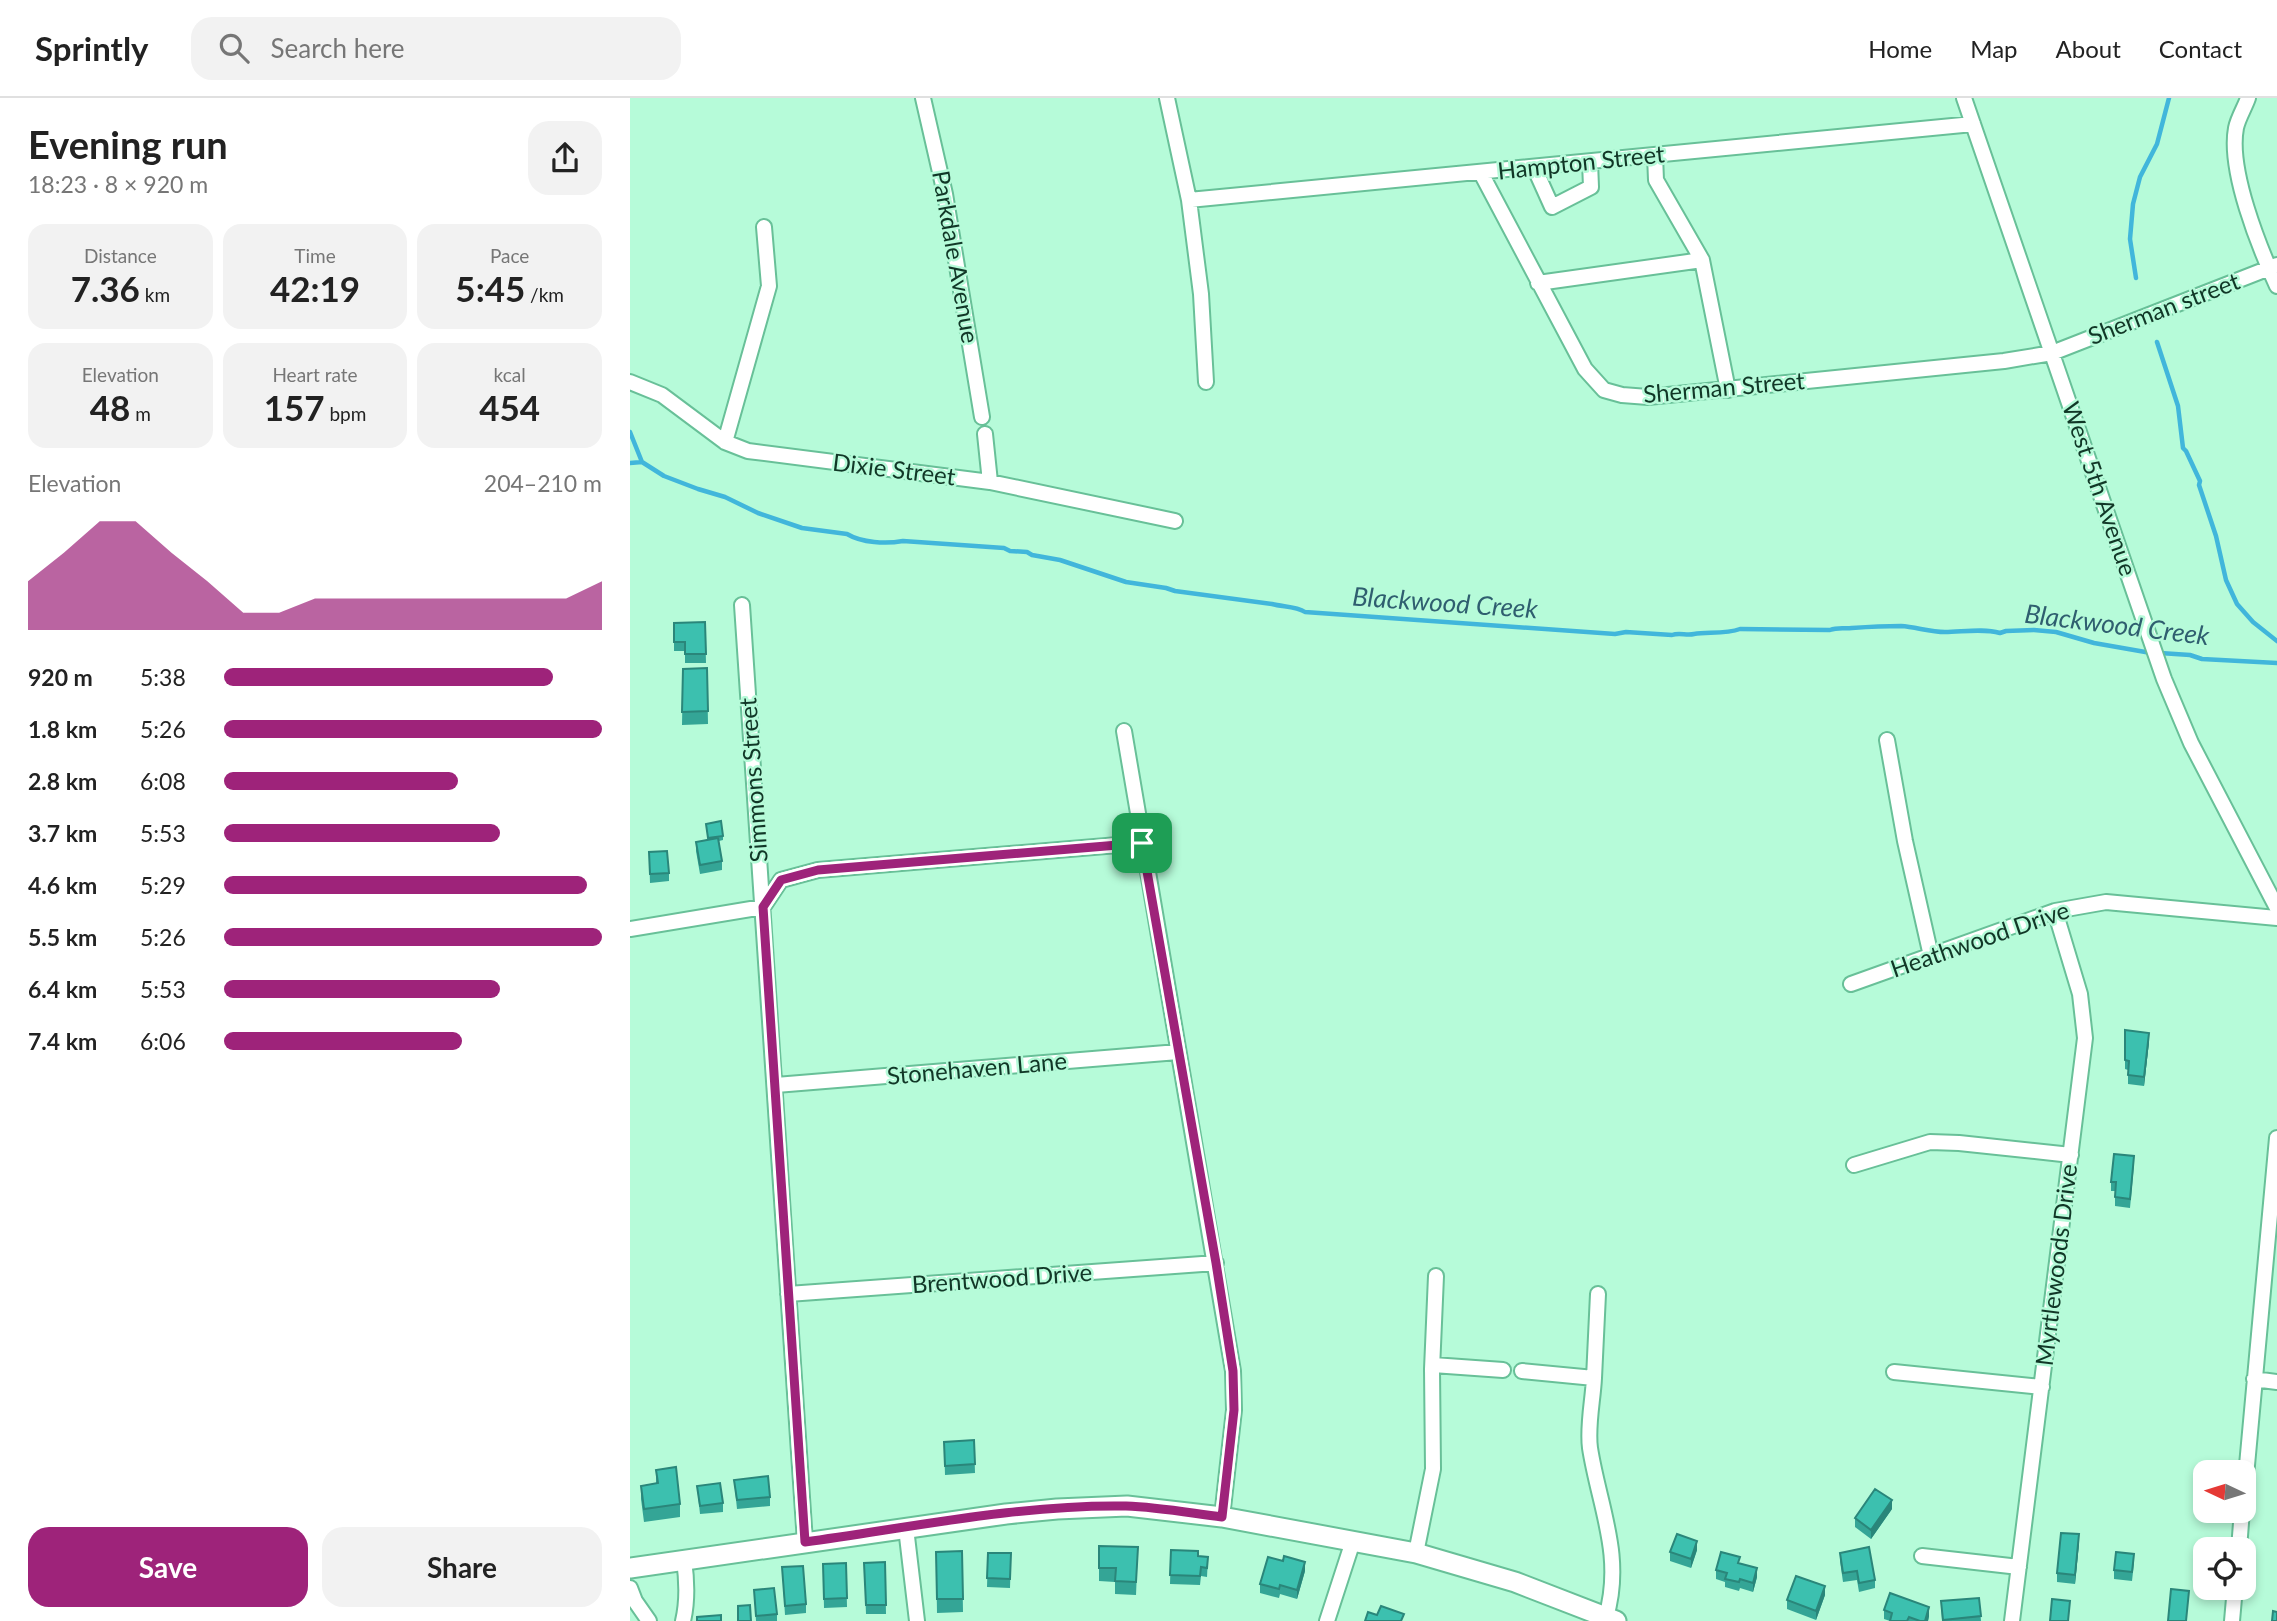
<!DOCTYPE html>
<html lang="en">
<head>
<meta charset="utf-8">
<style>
	:root { --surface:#fff; --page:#f2f2f2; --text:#222; --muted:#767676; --line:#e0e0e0; --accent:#9e237a }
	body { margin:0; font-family:Lato,sans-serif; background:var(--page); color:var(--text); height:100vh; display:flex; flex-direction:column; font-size:26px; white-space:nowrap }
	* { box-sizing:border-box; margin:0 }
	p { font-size:23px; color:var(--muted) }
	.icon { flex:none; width:38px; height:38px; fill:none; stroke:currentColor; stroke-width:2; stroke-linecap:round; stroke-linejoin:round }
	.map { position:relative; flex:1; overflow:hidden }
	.drawer { display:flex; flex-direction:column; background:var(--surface); width:630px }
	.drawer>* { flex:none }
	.needle { width:46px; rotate:274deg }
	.buttons { position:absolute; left:1563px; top:1362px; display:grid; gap:14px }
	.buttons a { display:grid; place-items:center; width:63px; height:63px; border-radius:14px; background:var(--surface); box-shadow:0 4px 10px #0003; font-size:35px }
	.pin { position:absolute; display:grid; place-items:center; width:60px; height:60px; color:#fff; margin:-30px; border-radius:14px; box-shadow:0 4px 10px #0006 }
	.round { display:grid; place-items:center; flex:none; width:74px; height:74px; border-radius:21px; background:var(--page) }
	.summary { display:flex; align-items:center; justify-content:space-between; height:119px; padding:0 28px }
	h1 { font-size:38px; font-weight:700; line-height:52px }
	.stats { display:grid; grid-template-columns:repeat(3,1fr); gap:10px; height:119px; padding:7px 28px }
	.stats div { display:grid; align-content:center; border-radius:18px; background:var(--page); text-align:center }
	.stats b { font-size:35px; font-weight:700 }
	.stats small { font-size:19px; font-weight:400 }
	.stats p { font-size:19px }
	.chart { height:196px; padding:14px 28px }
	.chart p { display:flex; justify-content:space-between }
	.chart svg { width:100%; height:126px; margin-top:7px; fill:var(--accent); opacity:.7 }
	.cta { display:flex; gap:14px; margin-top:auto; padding:14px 28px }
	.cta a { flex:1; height:80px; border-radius:21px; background:var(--accent); color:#fff; font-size:28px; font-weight:700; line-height:80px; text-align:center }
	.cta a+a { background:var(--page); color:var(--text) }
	ul { padding:0 28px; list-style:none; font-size:23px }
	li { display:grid; grid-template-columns:112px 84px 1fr; align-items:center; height:52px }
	li i { height:18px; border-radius:9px; background:var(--accent) }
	header { display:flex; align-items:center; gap:42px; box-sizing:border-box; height:98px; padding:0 35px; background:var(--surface); border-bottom:2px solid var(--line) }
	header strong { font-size:33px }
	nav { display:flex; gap:38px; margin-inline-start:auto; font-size:24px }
	.search { width:490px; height:63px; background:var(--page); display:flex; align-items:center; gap:18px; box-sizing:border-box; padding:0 24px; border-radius:21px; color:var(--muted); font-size:26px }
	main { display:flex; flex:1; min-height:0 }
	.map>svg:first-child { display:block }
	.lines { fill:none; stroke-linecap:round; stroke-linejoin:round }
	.stream { stroke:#41b6db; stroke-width:4.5 }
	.minor-casing { stroke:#68c098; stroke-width:18 }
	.major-casing { stroke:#68c098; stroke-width:23 }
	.minor { stroke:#fff; stroke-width:14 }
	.major { stroke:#fff; stroke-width:19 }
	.wall { fill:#34a596 }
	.shaded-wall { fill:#2a867a }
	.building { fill:#3cc0af; stroke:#2a867a; stroke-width:2 }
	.route-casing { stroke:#fff; stroke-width:14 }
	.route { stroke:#9e237a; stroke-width:9 }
	.labels { text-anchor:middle; stroke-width:5; stroke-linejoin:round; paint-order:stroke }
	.street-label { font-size:24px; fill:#113727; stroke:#b6fbd9 }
	.water-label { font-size:26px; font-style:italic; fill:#2f5e6f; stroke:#b6fbd9 }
</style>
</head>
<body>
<header>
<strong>Sprintly</strong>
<div class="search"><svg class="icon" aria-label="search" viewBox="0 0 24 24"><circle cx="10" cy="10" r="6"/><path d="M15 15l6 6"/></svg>Search here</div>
<nav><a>Home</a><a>Map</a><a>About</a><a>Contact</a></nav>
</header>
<main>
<section class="drawer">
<div class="summary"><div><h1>Evening run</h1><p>18:23 · 8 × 920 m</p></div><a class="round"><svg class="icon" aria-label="share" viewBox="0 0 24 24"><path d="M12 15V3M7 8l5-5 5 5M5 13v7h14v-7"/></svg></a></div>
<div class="stats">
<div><p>Distance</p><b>7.36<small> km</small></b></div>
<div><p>Time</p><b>42:19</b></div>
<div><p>Pace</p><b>5:45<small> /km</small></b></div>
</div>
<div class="stats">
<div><p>Elevation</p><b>48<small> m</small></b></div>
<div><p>Heart rate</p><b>157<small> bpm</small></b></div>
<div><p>kcal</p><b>454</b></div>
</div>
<div class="chart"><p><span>Elevation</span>204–210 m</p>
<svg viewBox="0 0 160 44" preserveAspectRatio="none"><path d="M0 44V27L10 17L20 6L30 6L40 17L50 27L60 38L70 38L80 33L90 33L100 33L110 33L120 33L130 33L140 33L150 33L160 27V44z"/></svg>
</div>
<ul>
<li><b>920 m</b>5:38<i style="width:87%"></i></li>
<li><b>1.8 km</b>5:26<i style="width:100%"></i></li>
<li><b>2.8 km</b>6:08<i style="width:62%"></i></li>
<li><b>3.7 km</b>5:53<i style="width:73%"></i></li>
<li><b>4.6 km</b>5:29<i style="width:96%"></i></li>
<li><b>5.5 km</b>5:26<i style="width:100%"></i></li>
<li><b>6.4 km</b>5:53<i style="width:73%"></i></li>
<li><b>7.4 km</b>6:06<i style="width:63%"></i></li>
</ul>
<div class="cta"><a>Save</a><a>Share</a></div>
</section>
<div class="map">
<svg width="1647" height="1523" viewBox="0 0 1647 1523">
	<rect width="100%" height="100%" fill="#b6fbd9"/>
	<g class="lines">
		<path class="stream" d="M1506 180 1500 141 1503 106 1510 79 1527 46 1539 0
			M1527 244 1548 308 1553 350 1556 353 1570 383 1569 387 1586 438 1596 482 1607 506 1623 524 1647 543
			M0 334 12 364
			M0 365 12 364 34 378 68 391 95 399 128 415 172 430 217 436C232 445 256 446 273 443L374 450 380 453 397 454 402 457 430 462 496 484 536 490 545 493 642 506C653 509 666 508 675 514L985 536 996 534 1042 537C1050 534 1056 538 1064 536 1078 534 1096 536 1110 531L1200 532C1208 529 1214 531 1222 530 1236 529 1257 528 1271 528 1286 529 1300 534 1315 534 1332 534 1353 530 1370 535L1376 533 1404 532 1426 534 1464 545 1521 555
			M1530 555 1560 557 1572 561 1647 565"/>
		<g class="minor-casing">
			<path id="minor" d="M293 0 315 96 352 319
				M537 0 559 102 571 196 576 284
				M1334 0 1534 581 1561 645 1647 810
				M1618 0C1615 9 1608 20 1606 30 1598 72 1629 149 1647 188
				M1025 57 1026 82 1072 162 1098 292
				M904 69 922 109 961 89 960 64
				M851 75 955 271 974 292 992 297 1018 299 1374 263 1422 255 1647 167
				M559 102 1343 26
				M908 185 1072 162
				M0 284 32 297 95 344 118 353 360 384 545 423
				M355 336 360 384
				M95 344 139 188 134 129
				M112 507 175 1444
				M494 633 603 1273 604 1312 592 1419
				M1257 642 1275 743 1301 858
				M0 831 133 809 151 782 188 772 512 745
				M1221 886 1425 813 1476 804 1647 820
				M146 987 548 954
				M1224 1067 1300 1044 1329 1045 1441 1057
				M158 1196 586 1165
				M803 1267 873 1272
				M892 1273 964 1280C963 1302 957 1328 960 1350 969 1408 994 1458 976 1519
				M1264 1274 1412 1289
				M964 1280 968 1196
				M1624 1281 1647 1284
				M1614 1400 1647 1040
				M276 1430 287 1523
				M1609 1451 1612 1412
				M786 1455 803 1371 802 1271 806 1178
				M1292 1458 1389 1469
				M0 1490 5 1503 19 1523
				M53 1523C58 1502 57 1483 54 1462
				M697 1523 723 1443
				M1382 1523 1455 940 1450 896 1425 813
				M1602 1523 1605 1489"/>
		</g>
		<g class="major-casing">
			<path id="major" d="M0 1470 376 1416 427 1411 497 1408 592 1419 786 1455 885 1484 986 1523"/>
		</g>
		<use href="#minor" class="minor"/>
		<use href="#major" class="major"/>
	</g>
	<path class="wall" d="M75 524 76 565H55V553H44V525Z
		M77 570 78 626 52 627 53 571Z
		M76 726 93 738V742L89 743 92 763V772L70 776 66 753V744L78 742Z
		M19 754 39 775V783L20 785Z
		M1495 932 1519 944 1514 988 1498 986V972L1495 971Z
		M1504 1067 1500 1110 1485 1108V1093H1481V1084Z
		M344 1342 345 1375 315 1377 314 1344Z
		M26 1372 50 1406V1419L14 1424 11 1401V1388L26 1385Z
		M104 1382 140 1399V1408L107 1411Z
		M67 1388 93 1405V1414L70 1416Z
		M1262 1411 1241 1441 1225 1429V1420Z
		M1449 1445 1445 1486 1427 1484V1475Z
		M469 1448 508 1449 506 1497 485 1496V1484L469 1483Z
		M541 1452 568 1458 578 1459 577 1479 571 1478 570 1487 540 1486Z
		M1067 1452 1061 1470 1040 1463V1454Z
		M332 1453 333 1514 307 1515 306 1454Z
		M358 1455H381L380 1490 357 1489Z
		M1210 1455 1245 1482V1490L1229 1494 1227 1482 1213 1484 1210 1463Z
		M255 1464 256 1516H236L234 1465Z
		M216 1465 217 1509 194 1510 193 1466Z
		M1110 1465 1127 1479 1123 1494 1110 1490 1109 1493 1095 1489V1484L1086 1481V1472Z
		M1504 1465 1502 1483 1484 1481V1472Z
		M152 1469 176 1506V1515L155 1517Z
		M675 1473 667 1501 650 1496 649 1500 630 1495V1486Z
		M124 1492 147 1516V1523H126Z
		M1195 1497 1186 1522 1157 1511V1502Z
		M1349 1500 1351 1523H1312L1311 1503Z
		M1254 1512 1299 1518 1298 1523H1260L1254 1521Z"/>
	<path class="shaded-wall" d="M1519 935V944L1514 988V979Z
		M1262 1402V1411L1241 1441V1432Z
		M1449 1436V1445L1445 1486V1477Z
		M1067 1443V1452L1061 1470V1461Z
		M675 1464V1473L667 1501V1492Z
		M1127 1470V1479L1123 1494V1485Z
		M1195 1488V1497L1186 1522V1513Z
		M1299 1509V1518L1298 1523H1295Z"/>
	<path class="building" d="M75 524 76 556H55V544H44V525Z
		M77 570 78 613 52 614 53 571Z
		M91 723 93 738 78 740 76 726Z
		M88 740 92 763 70 767 66 744Z
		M37 753 39 775 20 776 19 754Z
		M1495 932 1519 935 1514 979 1498 977 1499 963 1495 962Z
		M1484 1056 1504 1058 1500 1101 1485 1099 1486 1084H1481Z
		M344 1342 345 1366 315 1368 314 1344Z
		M46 1369 50 1406 14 1411 11 1388 28 1385 26 1372Z
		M138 1378 140 1399 107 1402 104 1382Z
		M90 1385 93 1405 70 1408 67 1388Z
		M1245 1391 1262 1402 1241 1432 1225 1420Z
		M1431 1435 1449 1436 1445 1477 1427 1475Z
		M1047 1436 1067 1443 1061 1461 1040 1454Z
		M469 1448 508 1449 506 1484 485 1483 486 1470H469Z
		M1239 1449 1245 1482 1229 1485 1227 1473 1213 1475 1210 1455Z
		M541 1452 568 1453V1458L578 1459 577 1470 571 1469 570 1478 540 1477Z
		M332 1453 333 1501H307L306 1454Z
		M1091 1454 1110 1459 1108 1465 1127 1470 1123 1485 1110 1481 1109 1484 1095 1481 1097 1475 1086 1472Z
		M1486 1454 1504 1456 1502 1474 1484 1472Z
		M358 1455H381L380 1481 357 1480Z
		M654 1458 675 1464 667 1492 650 1487 649 1491 630 1486 638 1459 653 1463Z
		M255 1464 256 1507H236L234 1465Z
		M216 1465 217 1500 194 1501 193 1466Z
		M173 1468 176 1506 155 1508 152 1469Z
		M1166 1478 1195 1488 1186 1513 1157 1502Z
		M144 1490 147 1516 126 1518 124 1492Z
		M1541 1491 1559 1493 1556 1523H1538Z
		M1260 1495 1299 1509 1295 1523H1290L1279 1519 1277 1523H1260L1262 1515 1254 1512Z
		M1349 1500 1351 1518 1313 1522 1311 1503Z
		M1422 1501 1440 1503 1438 1523H1420Z
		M120 1507 121 1523H108V1508Z
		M751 1508 774 1516 771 1523H735L738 1514 747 1517Z
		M1643 1513 1647 1514V1523H1642Z
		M91 1517V1523H67V1519Z"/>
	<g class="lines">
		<g class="route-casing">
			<path id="route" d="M512 745 586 1165 603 1273 604 1312 592 1419C560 1415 528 1409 496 1408 392 1406 278 1430 175 1444L133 809 151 782 188 772Z"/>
		</g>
		<use href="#route" class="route"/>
	</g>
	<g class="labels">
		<g class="street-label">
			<text transform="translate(951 65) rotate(-6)" y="8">Hampton Street</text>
			<text transform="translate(325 159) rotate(80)" y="8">Parkdale Avenue</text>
			<text transform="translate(1534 211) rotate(-21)" y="8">Sherman street</text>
			<text transform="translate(1094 290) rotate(-5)" y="8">Sherman Street</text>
			<text transform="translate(264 372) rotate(7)" y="8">Dixie Street</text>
			<text transform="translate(1469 391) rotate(71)" y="8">West 5th Avenue</text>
			<text transform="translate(124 682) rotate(-94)" y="8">Simmons Street</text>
			<text transform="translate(1350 842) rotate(-19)" y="8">Heathwood Drive</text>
			<text transform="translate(347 971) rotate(-5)" y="8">Stonehaven Lane</text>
			<text transform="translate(1427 1167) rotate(-83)" y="8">Myrtlewoods Drive</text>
			<text transform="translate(372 1181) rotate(-4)" y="8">Brentwood Drive</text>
		</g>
		<g class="water-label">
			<text transform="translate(815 505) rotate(4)" y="9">Blackwood Creek</text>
			<text transform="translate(1487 527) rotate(7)" y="9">Blackwood Creek</text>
		</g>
	</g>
</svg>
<div class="buttons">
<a><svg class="needle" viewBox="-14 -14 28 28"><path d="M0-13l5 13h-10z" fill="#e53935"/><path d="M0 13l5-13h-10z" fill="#767676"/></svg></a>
<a><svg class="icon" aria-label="locate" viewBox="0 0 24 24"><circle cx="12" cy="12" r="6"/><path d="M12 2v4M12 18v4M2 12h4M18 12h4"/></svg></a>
</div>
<div class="pin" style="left:512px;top:745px;background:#1e9e55"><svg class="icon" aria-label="arrive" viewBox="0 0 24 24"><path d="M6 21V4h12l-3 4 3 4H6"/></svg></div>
</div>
</main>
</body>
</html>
